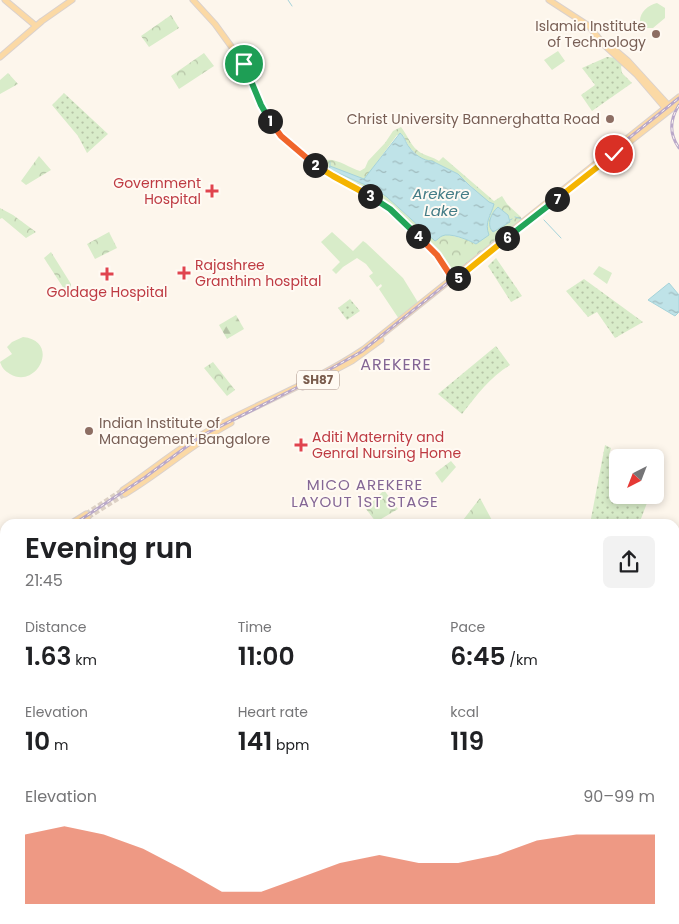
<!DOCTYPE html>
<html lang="en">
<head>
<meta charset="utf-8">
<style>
	:root { --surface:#fff; --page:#f2f2f2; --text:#202124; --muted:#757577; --accent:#e76f51 }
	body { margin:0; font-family:Poppins,sans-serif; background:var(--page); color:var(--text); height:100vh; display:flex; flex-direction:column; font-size:19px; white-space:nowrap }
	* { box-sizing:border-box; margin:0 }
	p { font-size:16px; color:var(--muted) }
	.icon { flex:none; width:28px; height:28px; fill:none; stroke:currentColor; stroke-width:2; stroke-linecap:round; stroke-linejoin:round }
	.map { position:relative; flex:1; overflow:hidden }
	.sheet { position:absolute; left:0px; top:519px; width:680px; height:406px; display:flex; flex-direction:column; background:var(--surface); border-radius:15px 15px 0 0; box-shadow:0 2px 8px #0003 }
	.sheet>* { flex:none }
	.needle { width:32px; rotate:222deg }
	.tools { position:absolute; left:609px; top:449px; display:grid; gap:10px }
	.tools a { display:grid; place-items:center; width:55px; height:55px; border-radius:8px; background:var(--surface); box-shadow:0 2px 8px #0003; font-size:25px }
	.pin { position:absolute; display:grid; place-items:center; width:42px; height:42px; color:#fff; margin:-21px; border:2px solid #fff; border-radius:50%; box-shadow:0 1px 5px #0007 }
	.km { position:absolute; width:25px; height:25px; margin:-12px; border-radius:50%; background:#222; color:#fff; font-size:14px; line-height:25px; text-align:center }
	.round { display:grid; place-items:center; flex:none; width:52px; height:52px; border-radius:8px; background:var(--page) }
	.overview { display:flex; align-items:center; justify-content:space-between; height:85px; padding:0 25px }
	h1 { font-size:28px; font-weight:600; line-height:38px }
	.stats { display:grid; grid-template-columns:repeat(3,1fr); gap:8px; height:85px; padding:5px 25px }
	.stats div { display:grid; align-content:center }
	.stats b { font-size:25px; font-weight:600 }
	.stats small { font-size:14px; font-weight:400 }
	.stats p { font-size:14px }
	.chart { height:140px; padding:10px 25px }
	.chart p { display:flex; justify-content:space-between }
	.chart svg { width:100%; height:90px; margin-top:5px; fill:var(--accent); opacity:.7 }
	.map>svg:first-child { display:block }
	.grass { fill:url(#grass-dots) }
	.forest { fill:url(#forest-firs) }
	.park { fill:url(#park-crowns); fill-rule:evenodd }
	.pitch { fill:#d8ecc9 }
	.water { fill:url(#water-ripples); stroke:#a5d3da }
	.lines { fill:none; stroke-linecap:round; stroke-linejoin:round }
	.stream { stroke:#a5d3da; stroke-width:1 }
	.major-tunnel { stroke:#dcd0c4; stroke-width:5; stroke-dasharray:5 2.5; stroke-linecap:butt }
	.major-casing { stroke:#dad1cd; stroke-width:7 }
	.highway-casing { stroke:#dad1cd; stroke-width:8 }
	.major { stroke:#fbd9a5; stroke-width:5 }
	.highway { stroke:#f7b7a3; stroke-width:5.5 }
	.rail-casing { stroke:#b9a8c9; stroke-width:3 }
	.rail { stroke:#fffaf3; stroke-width:1; stroke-dasharray:4; stroke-linecap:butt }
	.split-1-casing { stroke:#fff; stroke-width:10 }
	.split-2-casing { stroke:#fff; stroke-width:10 }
	.split-3-casing { stroke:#fff; stroke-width:10 }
	.split-4-casing { stroke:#fff; stroke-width:10 }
	.split-5-casing { stroke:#fff; stroke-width:10 }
	.split-6-casing { stroke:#fff; stroke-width:10 }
	.split-7-casing { stroke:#fff; stroke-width:10 }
	.split-8-casing { stroke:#fff; stroke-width:10 }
	.split-1 { stroke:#22a559; stroke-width:6 }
	.split-2 { stroke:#f0652b; stroke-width:6 }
	.split-3 { stroke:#f5b400; stroke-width:6 }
	.split-4 { stroke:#22a559; stroke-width:6 }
	.split-5 { stroke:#f0652b; stroke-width:6 }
	.split-6 { stroke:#f5b400; stroke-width:6 }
	.split-7 { stroke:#22a559; stroke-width:6 }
	.split-8 { stroke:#f5b400; stroke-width:6 }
	.education-dot { fill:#8d6e63; stroke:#fffaf3; stroke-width:2 }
	.health-dot { fill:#e0444e; stroke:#fffaf3; stroke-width:2 }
	.labels { text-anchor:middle; stroke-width:4; stroke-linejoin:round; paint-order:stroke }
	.shield { fill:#fffaf3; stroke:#a28b7f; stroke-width:1 }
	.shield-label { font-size:12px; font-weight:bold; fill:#7a5c4d }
	.education-label { font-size:14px; fill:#785e54; stroke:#fffaf3; text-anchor:end }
	.health-label { font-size:14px; fill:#be3a42; stroke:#fffaf3; text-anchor:start }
	.water-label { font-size:15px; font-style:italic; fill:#437c86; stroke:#fffaf3 }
	.neighbourhood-label { font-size:15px; letter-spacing:1px; fill:#846695; stroke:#fffaf3 }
	.quarter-label { font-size:16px; letter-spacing:1px; fill:#846695; stroke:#fffaf3 }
</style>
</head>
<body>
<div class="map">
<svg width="679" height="924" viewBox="0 0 679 924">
	<defs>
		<pattern id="grass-dots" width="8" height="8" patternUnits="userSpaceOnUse" patternTransform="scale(1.25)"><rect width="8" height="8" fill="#d8ecc9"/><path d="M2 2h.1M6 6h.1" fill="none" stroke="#b4c2a5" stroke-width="1.8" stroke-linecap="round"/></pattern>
		<pattern id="forest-firs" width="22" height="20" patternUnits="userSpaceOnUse" patternTransform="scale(1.25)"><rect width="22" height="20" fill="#d8ecc9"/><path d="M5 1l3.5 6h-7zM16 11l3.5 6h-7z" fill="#b4c2a5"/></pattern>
		<pattern id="park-crowns" width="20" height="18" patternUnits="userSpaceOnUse" patternTransform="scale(1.25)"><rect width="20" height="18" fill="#d8ecc9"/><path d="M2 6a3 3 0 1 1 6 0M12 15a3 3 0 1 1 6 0" fill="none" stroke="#b4c2a5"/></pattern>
		<pattern id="water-ripples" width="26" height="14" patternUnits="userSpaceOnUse" patternTransform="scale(1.25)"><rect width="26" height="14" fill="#bfe3e8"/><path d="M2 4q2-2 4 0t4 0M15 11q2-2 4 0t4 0" fill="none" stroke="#a0bbbe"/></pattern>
	</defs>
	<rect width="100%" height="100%" fill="#fdf6ec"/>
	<path class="grass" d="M607 57 617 58 622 65 621 67 622 73 632 83 592 111 581 95 595 85 582 68Z
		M64 93 108 134 87 153 78 136 52 105Z
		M496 258 522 296 511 302 488 266Z
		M584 279 643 322 615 338 597 312 588 317 566 291Z
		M350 299 360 311 347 320 338 308Z
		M496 346 510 365C489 378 477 395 462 414L438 394Z
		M605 445 611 448 609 455 617 460 618 495H650L639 524H590Z"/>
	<path class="forest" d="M236 315 244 329 227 339 219 325Z"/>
	<path class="park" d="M171 15 179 28 149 47 141 36Z
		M204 53 214 66 179 89 171 76Z
		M8 73 18 84 0 94V80Z
		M401 127C408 136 411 147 421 153 427 156 433 157 439 161L443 157 494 201 502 196 507 204 521 217V221L453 276 438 252 391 206 383 200 322 167 326 160C337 158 349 168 360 171L365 168 368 161 385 143 393 131ZM397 135H403L409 147 419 157 428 161H432L458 174 493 207 487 220V228L476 244 465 239 446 234 429 236 387 197 377 190 330 169V167L364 180Z
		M39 156 51 170 26 185 21 181Z
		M0 208 13 215 36 232 26 238 2 218 0 219Z
		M109 232 117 248 95 259 87 244Z
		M51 252 71 284V287L66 292 44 258Z
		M213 362 235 390 227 396 204 368Z
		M451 461 456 467 442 483 435 473Z
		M384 490 398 509 376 522 366 509Z
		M480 498 494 524H460Z"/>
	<path class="pitch" d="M657 3 665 8V18L653 28H645L640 21C640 12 648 5 657 3Z
		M558 51 565 61 552 70 544 60Z
		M332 232 353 251 363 241 366 243 403 278 419 304 399 319 379 289 382 286 381 284 377 287 369 276 373 273 366 264 357 258 343 267 336 274 332 270 340 262 321 242Z
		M599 266 612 273 607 284 593 274Z
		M23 337C61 341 37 390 10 374 5 371 2 368 0 362L12 354 7 347 12 342Z"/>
	<path class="water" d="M400 133C405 137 405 142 409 147 414 154 423 161 432 161L458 174 469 185 489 202 494 204C491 216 484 222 489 235L476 244C469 240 449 232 442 236 441 236 436 241 435 241L387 197 377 190 329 169 330 166 364 179Z
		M498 207 508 215 510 222 493 232C486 225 491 213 498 207Z
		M669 283 679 295V312L675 316 648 300Z"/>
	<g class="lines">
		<path class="stream" d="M288 0 292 6
			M330 168V162
			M515 217 522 219
			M510 220 512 219
			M544 220 561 238
			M0 692 5 706"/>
		<path class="major-tunnel" d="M86 514 123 490
			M88 517 125 494"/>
		<g class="major-casing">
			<path id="major" d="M5 0 36 26
				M193 0 215 24 241 60 250 75 261 105 281 135 296 150 325 172 376 199 390 209 436 253 453 281
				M549 0 589 26 604 45 637 75 667 110
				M615 50 628 61 670 107
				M0 57 42 21 72 0
				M577 183 679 103
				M303 387 352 361 381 340
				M123 490C154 469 182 445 215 427 264 401 318 380 364 349L679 97
				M125 494C162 472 193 443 231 423
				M70 524 86 514
				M79 524 88 517
				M0 566 5 564
				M675 784 679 779
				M0 900 5 904
				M549 924 554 920"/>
		</g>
		<g class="highway-casing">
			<path id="highway" d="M0 906 5 911
				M19 920 23 924"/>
		</g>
		<use href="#major" class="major"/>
		<use href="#highway" class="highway"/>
		<g class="rail-casing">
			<path id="rail" d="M679 105C670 119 669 134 679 148
				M74 524 144 478 201 436 296 388 361 352 679 98
				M0 567 5 565"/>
		</g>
		<use href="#rail" class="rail"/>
	</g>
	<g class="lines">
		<g class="split-1-casing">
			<path id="split-1" d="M244 64 261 105 270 121"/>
		</g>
		<g class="split-2-casing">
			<path id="split-2" d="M270 121 281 136 315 165"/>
		</g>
		<g class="split-3-casing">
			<path id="split-3" d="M315 165 333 176 370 196"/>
		</g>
		<g class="split-4-casing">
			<path id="split-4" d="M370 196 390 209 418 236"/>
		</g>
		<g class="split-5-casing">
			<path id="split-5" d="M418 236 437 255 454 281 458 278"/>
		</g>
		<g class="split-6-casing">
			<path id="split-6" d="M458 278 507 238"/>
		</g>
		<g class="split-7-casing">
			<path id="split-7" d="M507 238 557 199"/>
		</g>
		<g class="split-8-casing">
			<path id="split-8" d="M557 199 614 154"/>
		</g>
		<use href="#split-1" class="split-1"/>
		<use href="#split-2" class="split-2"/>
		<use href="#split-3" class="split-3"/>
		<use href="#split-4" class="split-4"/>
		<use href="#split-5" class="split-5"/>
		<use href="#split-6" class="split-6"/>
		<use href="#split-7" class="split-7"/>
		<use href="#split-8" class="split-8"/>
	</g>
	<g class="education-dot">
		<circle cx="656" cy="34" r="5"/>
		<circle cx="610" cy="119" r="5"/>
		<circle cx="89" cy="431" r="5"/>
	</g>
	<g class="health-dot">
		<path d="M209.5 183.5h5v5h5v5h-5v5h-5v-5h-5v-5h5z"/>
		<path d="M181.5 265.5h5v5h5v5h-5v5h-5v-5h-5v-5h5z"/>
		<path d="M104.5 266.5h5v5h5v5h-5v5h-5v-5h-5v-5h5z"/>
		<path d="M298.5 437.5h5v5h5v5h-5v5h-5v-5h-5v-5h5z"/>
	</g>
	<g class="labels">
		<rect class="shield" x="297" y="370.5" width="42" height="19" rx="4"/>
		<g class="shield-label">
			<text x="318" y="384">SH87</text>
		</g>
		<g class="education-label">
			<text x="646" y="31">Islamia Institute<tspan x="646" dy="16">of Technology</tspan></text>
			<text x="600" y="124">Christ University Bannerghatta Road</text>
			<text x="99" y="428" text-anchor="start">Indian Institute of<tspan x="99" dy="16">Management Bangalore</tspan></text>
		</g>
		<g class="health-label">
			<text x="201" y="188" text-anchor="end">Government<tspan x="201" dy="16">Hospital</tspan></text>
			<text x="195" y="270">Rajashree<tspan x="195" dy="16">Granthim hospital</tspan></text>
			<text x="107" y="297" text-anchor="middle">Goldage Hospital</text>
			<text x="312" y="442">Aditi Maternity and<tspan x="312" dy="16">Genral Nursing Home</tspan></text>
		</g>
		<g class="water-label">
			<text x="441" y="199">Arekere<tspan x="441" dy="17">Lake</tspan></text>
		</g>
		<g class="neighbourhood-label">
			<text x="365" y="490">MICO AREKERE<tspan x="365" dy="17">LAYOUT 1ST STAGE</tspan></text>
		</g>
		<g class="quarter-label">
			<text x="396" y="370">AREKERE</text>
		</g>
	</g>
</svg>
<div class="tools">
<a><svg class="needle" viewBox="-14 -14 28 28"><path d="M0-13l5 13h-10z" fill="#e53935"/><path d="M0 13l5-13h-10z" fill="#757577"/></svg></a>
</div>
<div class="pin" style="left:244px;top:64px;background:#1e9e55"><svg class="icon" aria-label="arrive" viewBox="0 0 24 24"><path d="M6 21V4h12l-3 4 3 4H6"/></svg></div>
<div class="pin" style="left:614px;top:154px;background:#d93025"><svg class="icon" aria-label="check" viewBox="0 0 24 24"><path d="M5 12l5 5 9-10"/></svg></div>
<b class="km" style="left:270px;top:121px">1</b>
<b class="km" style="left:315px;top:165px">2</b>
<b class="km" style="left:370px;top:196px">3</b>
<b class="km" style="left:418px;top:236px">4</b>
<b class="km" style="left:458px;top:278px">5</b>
<b class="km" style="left:507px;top:238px">6</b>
<b class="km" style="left:557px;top:199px">7</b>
<section class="sheet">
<div class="overview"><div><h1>Evening run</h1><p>21:45</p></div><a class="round"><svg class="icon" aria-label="share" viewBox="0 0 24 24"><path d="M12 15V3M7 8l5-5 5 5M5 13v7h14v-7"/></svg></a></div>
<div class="stats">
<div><p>Distance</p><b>1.63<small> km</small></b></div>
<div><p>Time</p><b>11:00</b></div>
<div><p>Pace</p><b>6:45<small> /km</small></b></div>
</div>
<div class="stats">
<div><p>Elevation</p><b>10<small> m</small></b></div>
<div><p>Heart rate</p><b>141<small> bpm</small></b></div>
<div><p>kcal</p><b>119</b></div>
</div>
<div class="chart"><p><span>Elevation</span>90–99 m</p>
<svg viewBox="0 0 160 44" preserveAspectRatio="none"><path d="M0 44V10L10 6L20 10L30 17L40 27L50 38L60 38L70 31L80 24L90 20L100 24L110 24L120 20L130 13L140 10L150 10L160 10V44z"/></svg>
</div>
</section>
</div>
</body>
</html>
